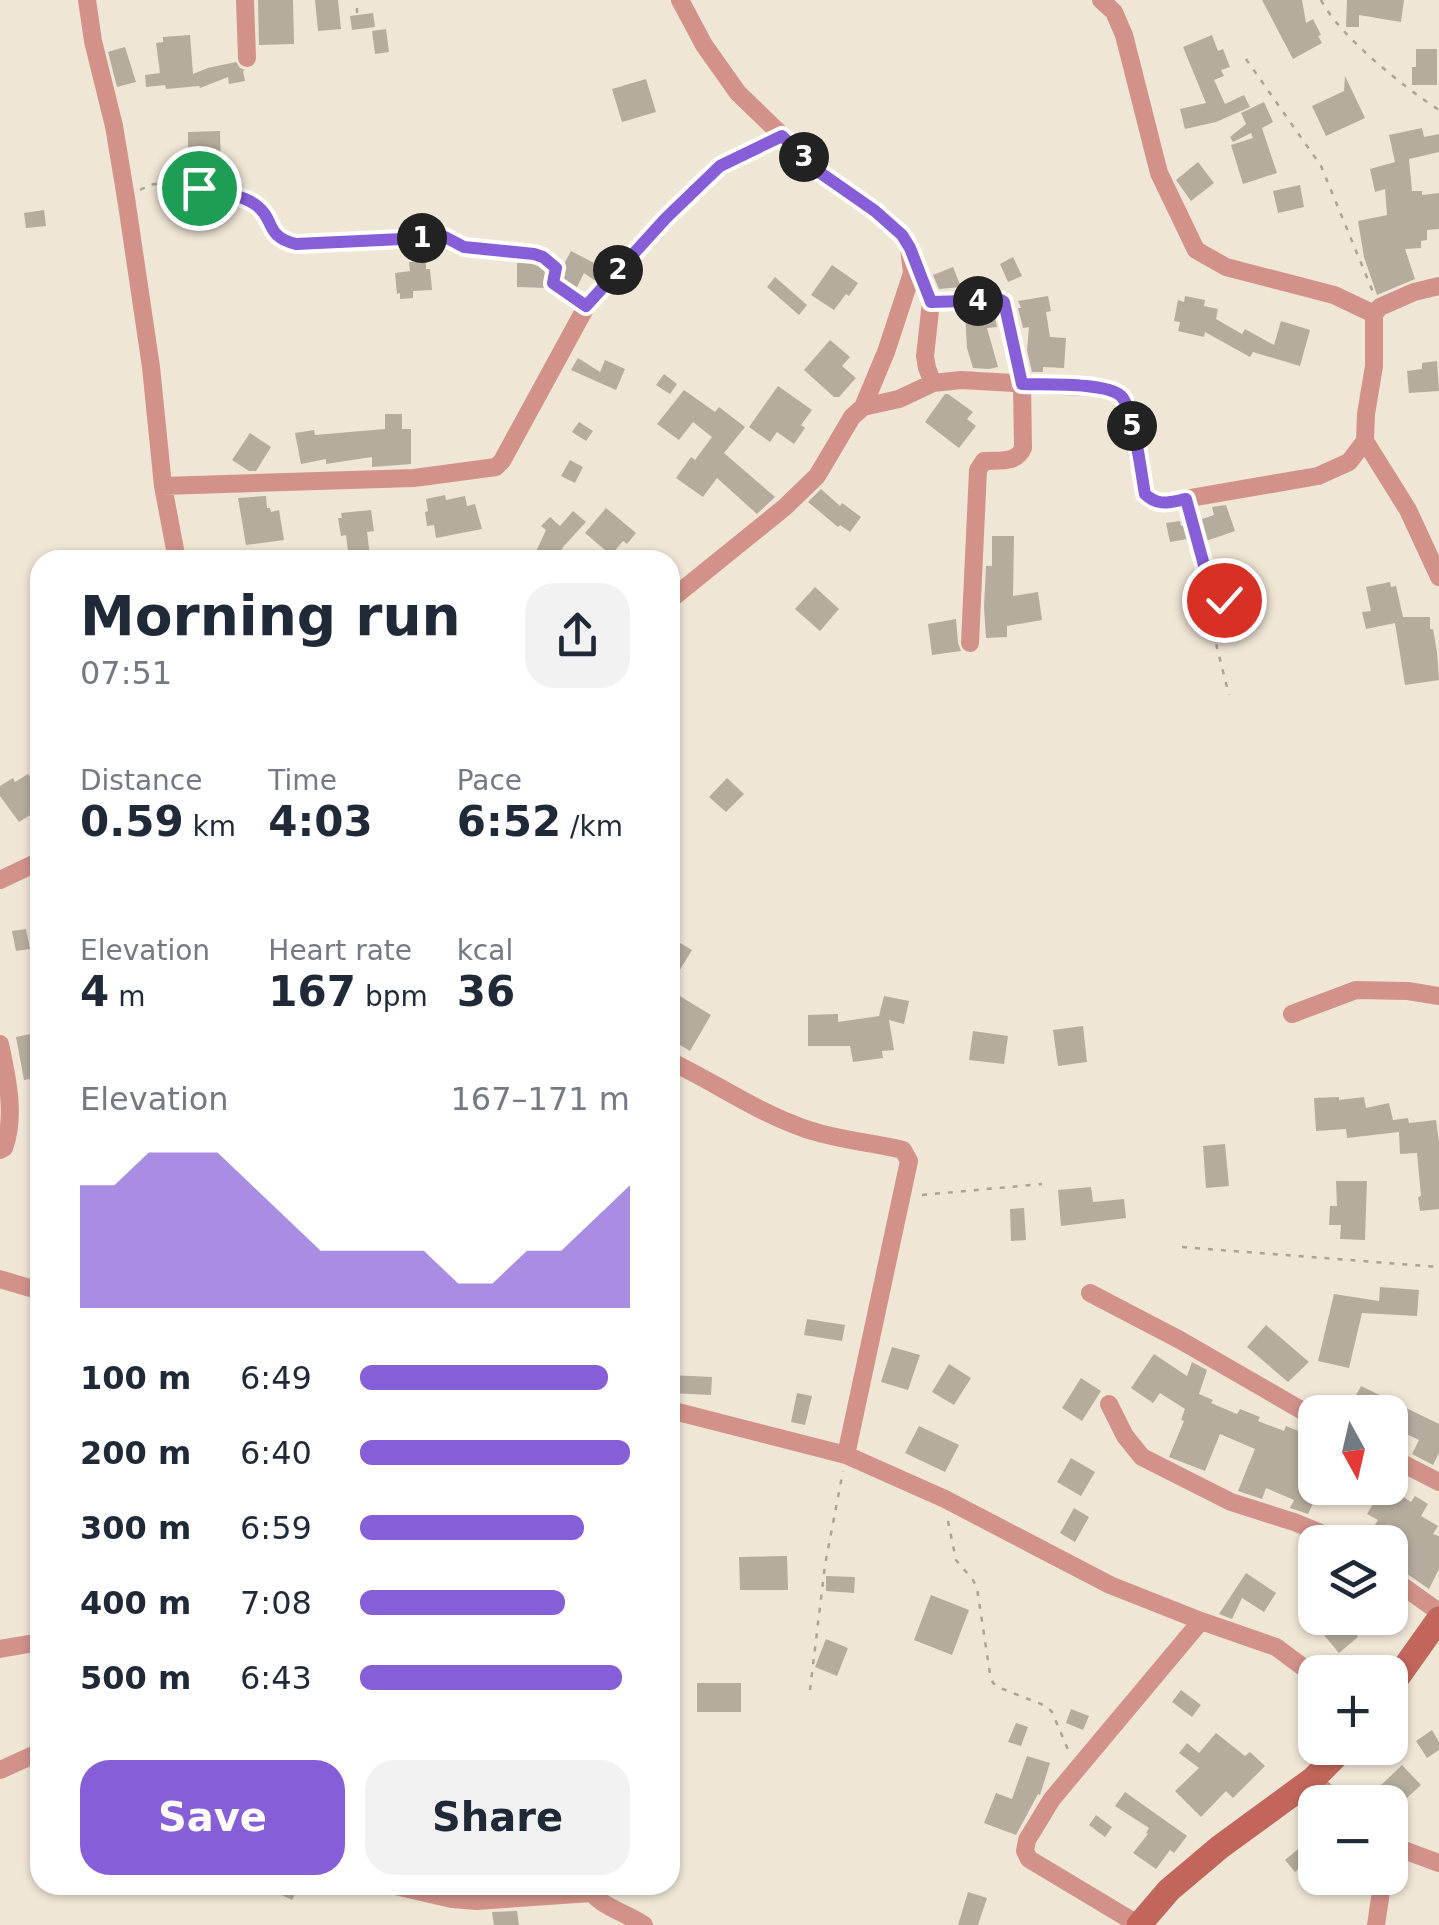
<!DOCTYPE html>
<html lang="en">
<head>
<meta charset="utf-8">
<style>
	:root { --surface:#fff; --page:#f2f2f3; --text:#1f2937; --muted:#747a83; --accent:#865ed8 }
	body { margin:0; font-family:"DejaVu Sans",sans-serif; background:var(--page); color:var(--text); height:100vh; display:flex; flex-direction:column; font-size:38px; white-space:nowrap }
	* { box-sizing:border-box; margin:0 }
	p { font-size:32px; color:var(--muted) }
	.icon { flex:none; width:55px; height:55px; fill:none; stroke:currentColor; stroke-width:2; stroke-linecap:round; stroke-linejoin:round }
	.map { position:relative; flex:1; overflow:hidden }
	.drawer { position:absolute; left:30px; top:550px; width:650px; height:1345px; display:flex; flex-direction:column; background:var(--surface); border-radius:30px; box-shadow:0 2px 8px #0004 }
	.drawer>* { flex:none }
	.needle { width:65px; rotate:172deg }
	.controls { position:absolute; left:1298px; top:1395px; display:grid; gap:20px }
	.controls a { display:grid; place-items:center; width:110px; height:110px; border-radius:20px; background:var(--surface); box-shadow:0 2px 8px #0004; font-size:50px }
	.pin { position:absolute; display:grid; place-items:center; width:85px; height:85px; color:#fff; margin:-42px; border:5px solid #fff; border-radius:50%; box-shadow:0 2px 10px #0007 }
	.km { position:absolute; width:50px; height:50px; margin:-25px; border-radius:50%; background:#222; color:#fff; font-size:28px; line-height:50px; text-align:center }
	.round { display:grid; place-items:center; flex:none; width:105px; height:105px; border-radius:30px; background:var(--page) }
	.overview { display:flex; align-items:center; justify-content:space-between; height:170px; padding:0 50px }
	h1 { font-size:55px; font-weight:600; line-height:75px }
	.stats { display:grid; grid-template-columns:repeat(3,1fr); gap:15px; height:170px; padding:10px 50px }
	.stats div { display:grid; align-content:center }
	.stats b { font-size:42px; font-weight:600 }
	.stats small { font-size:28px; font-weight:400 }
	.stats p { font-size:28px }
	.chart { height:280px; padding:20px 50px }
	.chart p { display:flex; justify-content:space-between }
	.chart svg { width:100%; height:180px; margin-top:10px; fill:var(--accent); opacity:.7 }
	.action { display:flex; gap:20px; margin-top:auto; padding:20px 50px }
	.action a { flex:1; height:115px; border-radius:30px; background:var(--accent); color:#fff; font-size:40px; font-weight:600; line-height:115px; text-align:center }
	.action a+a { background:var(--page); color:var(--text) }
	ul { padding:0 50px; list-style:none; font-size:32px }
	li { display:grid; grid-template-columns:160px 120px 1fr; align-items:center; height:75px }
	li i { height:25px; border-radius:12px; background:var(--accent) }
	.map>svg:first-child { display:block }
	.building { fill:#b5ac9d }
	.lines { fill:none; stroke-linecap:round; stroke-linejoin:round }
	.path { stroke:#aba396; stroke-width:2.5; stroke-dasharray:5 8; stroke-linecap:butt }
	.street { stroke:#d2928a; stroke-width:18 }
	.secondary { stroke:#c2665c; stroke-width:25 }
	.route-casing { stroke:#fff; stroke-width:20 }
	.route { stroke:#865ed8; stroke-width:12 }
</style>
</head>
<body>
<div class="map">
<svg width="1439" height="1925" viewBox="0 0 1439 1925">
	<rect width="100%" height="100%" fill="#f0e6d6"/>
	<path class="building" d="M258 0H293L294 44 259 45Z
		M315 0H338L341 29 318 31Z
		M1262 0H1302L1306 23 1313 19 1321 35 1318 36 1322 43 1293 59Z
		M1347 0H1404L1401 22 1359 15V27H1346Z
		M373 13 375 27 352 30 350 16Z
		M386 29 389 52 375 54 372 31Z
		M190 35 193 74 208 68 236 62 240 68 245 70 243 71 245 81 229 84 228 77 200 88 199 86 166 89 165 85 146 87 145 75 160 73 156 43 163 42V37Z
		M1212 35 1218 51 1223 49 1230 67 1221 70 1224 76 1214 80 1225 104 1244 95 1250 107 1216 122 1185 129 1180 109 1206 103 1183 47Z
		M125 47 136 82 117 87 108 52Z
		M1416 49H1437V85H1412V67H1416Z
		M1345 76 1365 118 1326 136 1312 106 1344 91Z
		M646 79 656 112 622 122 612 89Z
		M1264 102 1273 122 1262 128 1277 173 1243 184 1231 145 1253 138 1251 133 1233 142 1230 137 1246 124 1241 113Z
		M1422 128 1424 137 1439 134V152L1409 159 1412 191H1422V195L1439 193V229L1427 230V240L1421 241V248L1405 249 1415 279 1377 295 1364 257 1358 221 1387 215 1385 189 1375 192 1370 169 1395 162 1389 135Z
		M220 131 221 169 188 170V132Z
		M1198 162 1214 183 1191 201 1176 180Z
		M1300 185 1304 207 1278 213 1273 191Z
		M44 210 46 226 26 228 24 213Z
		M571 251 594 263 600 254 611 261 594 280 584 273 575 291 548 277 547 288 517 287V263L564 264Z
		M1013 257 1022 276 1008 282 1000 264Z
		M426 261V269H430L432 290 413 291V298L400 299V293L397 294 395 273 410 271 409 262Z
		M832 265 858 283 849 296 846 294 834 310 811 295Z
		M953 267 961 287 939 289 933 275Z
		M775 277 807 305 799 315 767 287Z
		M1048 296 1051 311 1046 312 1050 337 1066 338 1064 368 1043 367V372H1032L1027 350 1029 327 1023 328 1018 308H1021L1018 301Z
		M1185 296 1205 300 1204 306 1218 309 1216 319 1242 334 1245 329 1274 345 1281 321 1310 330 1300 366 1253 352 1250 357 1205 332 1204 337 1178 331 1180 322 1174 321 1178 300 1184 302Z
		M994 313 997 327 987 328 998 367 989 369 973 368 967 348 965 314Z
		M830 340 850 357 842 366 856 378 839 397H834L804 370Z
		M578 358 600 372 605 360 625 369 616 390 571 370Z
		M1437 361 1439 391 1409 393 1407 371 1422 369V363Z
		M664 374 677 384 670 394 656 385Z
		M778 386 812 410 801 425 805 428 794 444 777 432 770 442 749 427Z
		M684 390 715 412 719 407 745 427 724 453 775 497 757 514 717 478 703 497 676 478 691 457 695 460 712 437 693 422 679 440 657 424Z
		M945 394H948L973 412 967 419 976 426 959 448 925 422Z
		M385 414H402V429H411V464L372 467V457L326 464V459L301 464 295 433 314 430 315 435 385 429Z
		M579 422 593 431 586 441 572 432Z
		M250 433 271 447 256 471H249L232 460Z
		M570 460 583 467 575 483 561 476Z
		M821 489 840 506 842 503 861 517 850 532 840 525 838 527 808 502Z
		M445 495 446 500 465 496 467 506 475 504 482 529 436 538 434 525 427 526 425 512 428 511 426 499Z
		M266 496 267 508H270L271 512 279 510 284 540 246 545 238 498Z
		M1226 505 1235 531 1206 541 1205 536 1170 542 1166 523 1180 521 1181 526 1214 515 1212 507Z
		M606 508 636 533 627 544 623 541 611 555 585 533Z
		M371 510 374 531 367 532 370 556H368V560H349L346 535 341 536 338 518H342L341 513Z
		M573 511 586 522 563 547 557 560H532L546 530 541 526 550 517 560 526Z
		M992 536H1014L1013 596 1038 592 1042 620 1007 626V637L986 638 984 607 986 566H992Z
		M1390 582 1391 587 1396 586 1403 617H1430V629H1433L1437 652 1439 680 1405 685 1395 623 1366 629 1362 612 1371 611 1366 587Z
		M815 587 839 609 820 631 795 609Z
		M956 619 958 643 961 651 932 655 928 624Z
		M28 774 33 781 40 777V809L19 822 0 796V786L13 778 15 782Z
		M727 778 744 794 726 812 709 797Z
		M26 929 30 949 16 951 12 931Z
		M670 937 692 950 670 986Z
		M670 990 711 1015 690 1051 670 1039Z
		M884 996 909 1001 904 1024 889 1020 894 1050 882 1051 883 1058 853 1062 850 1046H808V1015L838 1014V1022L879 1016Z
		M1083 1026 1087 1062 1058 1066 1053 1030Z
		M973 1031 1008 1036 1004 1064 969 1060Z
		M40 1032V1077L24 1080 16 1037Z
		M1339 1097V1100L1364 1097 1366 1108 1389 1103 1393 1120 1408 1118 1409 1123 1436 1120 1439 1142V1209L1420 1211 1418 1197 1421 1196 1417 1153 1400 1154 1399 1132 1347 1138 1346 1129 1316 1131 1314 1098Z
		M1225 1144 1229 1186 1206 1188 1203 1146Z
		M1336 1181H1367L1365 1240 1340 1239 1341 1225H1329L1330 1206H1337Z
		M1091 1187 1093 1202 1124 1199 1126 1218 1061 1226 1058 1190Z
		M1024 1208 1026 1240 1011 1241 1010 1209Z
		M1380 1287 1419 1290 1417 1316 1362 1313 1349 1368 1318 1361 1334 1294 1379 1301Z
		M807 1319 845 1325 842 1341 804 1335Z
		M1266 1325 1309 1362 1288 1382 1247 1347Z
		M892 1347 920 1355 908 1390 881 1382Z
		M1154 1354 1187 1376 1192 1362 1207 1370 1199 1394 1213 1400 1211 1403 1237 1414 1240 1409 1260 1417 1258 1421 1284 1431 1286 1426 1306 1434 1305 1438 1315 1442V1455L1306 1476 1315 1480V1488H1320L1308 1514 1290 1508 1294 1500 1266 1488 1262 1499 1238 1491 1255 1449 1220 1434 1205 1471 1169 1457 1184 1421 1181 1420 1185 1409 1160 1393 1153 1403 1131 1388Z
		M949 1364 971 1378 954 1405 932 1392Z
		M670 1375 712 1377 711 1395 670 1393Z
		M1081 1378 1101 1391 1082 1421 1062 1408Z
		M1361 1386 1439 1424V1453L1433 1465 1412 1454 1419 1440 1390 1426V1412H1347Z
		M797 1393 812 1396 805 1425 791 1422Z
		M919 1426 959 1445 945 1472 905 1453Z
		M1071 1458 1095 1472 1081 1496 1057 1482Z
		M1383 1488H1390L1411 1502 1415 1496 1428 1504 1421 1516 1438 1526 1433 1534 1439 1536V1569L1429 1589 1397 1567 1390 1565V1542H1364L1378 1520 1367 1514Z
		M1074 1508 1089 1517 1075 1542 1060 1533Z
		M787 1556 788 1590H740L739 1557Z
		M1246 1573 1276 1593 1264 1612 1242 1598 1232 1619 1219 1614Z
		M826 1576 855 1577 854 1593 826 1591Z
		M931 1595 969 1610 952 1655 914 1640Z
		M1344 1619 1358 1637 1339 1653 1324 1635Z
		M826 1639 848 1648 837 1676 815 1667Z
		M697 1683H741V1712H697Z
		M1181 1690 1201 1705 1192 1717 1172 1702Z
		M1071 1709 1089 1716 1083 1730 1066 1723Z
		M1016 1723 1028 1727 1021 1746 1008 1742Z
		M1432 1730 1439 1742V1750L1427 1758 1416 1741Z
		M1216 1733 1245 1756 1250 1752 1265 1766 1233 1798 1226 1791 1201 1817 1175 1791 1199 1768 1179 1753 1187 1743 1199 1753Z
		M1027 1756 1050 1763 1040 1795 1038 1794 1016 1835 984 1823 996 1793 1012 1799Z
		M1402 1765 1421 1785 1397 1807 1379 1787Z
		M1125 1792 1187 1836 1174 1853 1170 1850 1156 1869 1133 1853 1148 1834 1146 1833 1149 1828 1115 1806Z
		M1096 1815 1112 1827 1105 1837 1089 1825Z
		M1315 1835V1855L1295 1872 1285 1860Z
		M1345 1878H1367V1892H1345Z
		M261 1885H300L292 1900Z
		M968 1892 987 1898 978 1925H958Z
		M517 1911 519 1925H494L492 1912Z"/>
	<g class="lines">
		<path class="path" d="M1321 0C1340 37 1404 87 1439 110
			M357 13V0
			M1246 59 1321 166 1373 292
			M140 190C146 187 149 185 155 184 176 181 242 193 257 206 276 222 267 237 296 243L445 237 464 247 534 254 543 257 556 268 553 283 573 297
			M1191 515 1205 565 1227 606V609L1215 620 1212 628 1229 695
			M922 1195 1042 1184
			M1182 1247 1439 1267
			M948 1521 956 1560 973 1580 977 1588 990 1674 993 1683 1000 1688 1046 1706 1052 1712 1069 1752
			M810 1690 825 1565 843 1471"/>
		<path class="street" d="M87 0 93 41 114 126 126 198 151 367 163 486 177 560
			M245 0 247 58
			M680 0 704 45 738 93 821 173 875 211 902 235 909 248 912 273 886 352 863 407
			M1101 0 1114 12 1124 35 1159 173 1196 250 1226 267 1334 295 1374 314
			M914 264 931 302 925 356 927 368 933 383
			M931 302 1001 300 1004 302 1022 384 1023 448C1016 464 999 460 984 461L978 470 970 643
			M1365 441 1408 510 1439 577
			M163 486 414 478 496 467 502 461 586 307 666 218 719 166 782 137
			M670 600 785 507 817 476 852 417 863 407 899 399 933 383 961 380 1100 388 1118 393 1128 405 1145 494 1150 499 1161 503 1318 476 1349 462 1365 441 1366 414 1374 366V314L1380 307 1414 292 1439 286
			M0 880 40 861
			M1292 1014 1356 990 1408 991 1439 996
			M0 1044C7 1077 16 1116 4 1148L0 1150
			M670 1061C716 1083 755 1111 803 1128 836 1140 870 1142 903 1150L909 1161 846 1455
			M0 1279 40 1291
			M1090 1293 1180 1340 1315 1418
			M1109 1404 1125 1436 1142 1457 1231 1502 1294 1522 1343 1542
			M670 1410 846 1455 945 1499 1110 1585 1201 1621 1276 1647 1315 1676
			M1390 1457 1439 1482
			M1390 1577 1439 1612
			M0 1649 40 1642
			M0 1770 40 1752
			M1313 1779 1336 1802
			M1390 1845 1439 1863
			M391 1885 452 1899 477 1901 591 1893
			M587 1885C597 1907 626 1912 644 1925
			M1139 1925 1029 1859 1025 1851 1027 1840 1052 1799 1201 1621
			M1376 1925 1383 1878"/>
		<path class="secondary" d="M1390 1688 1439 1619
			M1139 1925 1169 1890 1220 1847 1313 1779 1344 1748"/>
	</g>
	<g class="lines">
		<g class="route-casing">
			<path id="route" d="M199 188C216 192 241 194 256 205 276 220 264 236 296 244L445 237 464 247 534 254 543 257 556 268 553 283 586 306 666 218 720 166 782 136 822 174 875 211 902 235 910 248 931 302 1001 300 1004 302 1022 384C1044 385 1106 382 1121 396 1134 408 1141 474 1145 494 1158 507 1170 502 1186 499L1204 565 1224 600"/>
		</g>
		<use href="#route" class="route"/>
	</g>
</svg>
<div class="controls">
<a><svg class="needle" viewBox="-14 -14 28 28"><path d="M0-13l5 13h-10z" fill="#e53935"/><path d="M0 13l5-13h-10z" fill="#747a83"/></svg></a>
<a><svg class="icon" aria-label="layers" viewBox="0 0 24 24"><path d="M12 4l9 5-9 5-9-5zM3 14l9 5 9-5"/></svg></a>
<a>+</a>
<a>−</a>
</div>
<div class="pin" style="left:199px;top:188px;background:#1e9e55"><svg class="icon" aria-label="arrive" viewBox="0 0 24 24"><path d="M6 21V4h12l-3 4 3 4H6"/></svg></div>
<div class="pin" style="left:1224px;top:600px;background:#d93025"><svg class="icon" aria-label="check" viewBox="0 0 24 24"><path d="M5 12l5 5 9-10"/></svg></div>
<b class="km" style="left:422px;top:238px">1</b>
<b class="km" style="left:618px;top:270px">2</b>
<b class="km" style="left:804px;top:157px">3</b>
<b class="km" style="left:978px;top:301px">4</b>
<b class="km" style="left:1132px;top:426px">5</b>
<section class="drawer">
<div class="overview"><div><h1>Morning run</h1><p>07:51</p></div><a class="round"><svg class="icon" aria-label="share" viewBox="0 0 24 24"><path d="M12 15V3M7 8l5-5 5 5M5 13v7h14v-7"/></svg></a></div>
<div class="stats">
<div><p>Distance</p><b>0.59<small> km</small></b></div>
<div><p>Time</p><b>4:03</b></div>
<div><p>Pace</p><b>6:52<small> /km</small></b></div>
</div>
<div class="stats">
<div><p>Elevation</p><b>4<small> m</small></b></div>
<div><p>Heart rate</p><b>167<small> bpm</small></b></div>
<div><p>kcal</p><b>36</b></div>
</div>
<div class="chart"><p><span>Elevation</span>167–171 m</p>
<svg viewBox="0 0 160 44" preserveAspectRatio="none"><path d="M0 44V14L10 14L20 6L30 6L40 6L50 14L60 22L70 30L80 30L90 30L100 30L110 38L120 38L130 30L140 30L150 22L160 14V44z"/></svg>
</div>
<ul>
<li><b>100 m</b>6:49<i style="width:92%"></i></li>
<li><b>200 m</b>6:40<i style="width:100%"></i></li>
<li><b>300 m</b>6:59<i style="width:83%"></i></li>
<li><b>400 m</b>7:08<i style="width:76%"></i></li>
<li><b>500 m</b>6:43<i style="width:97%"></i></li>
</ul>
<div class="action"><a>Save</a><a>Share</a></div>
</section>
</div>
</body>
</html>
